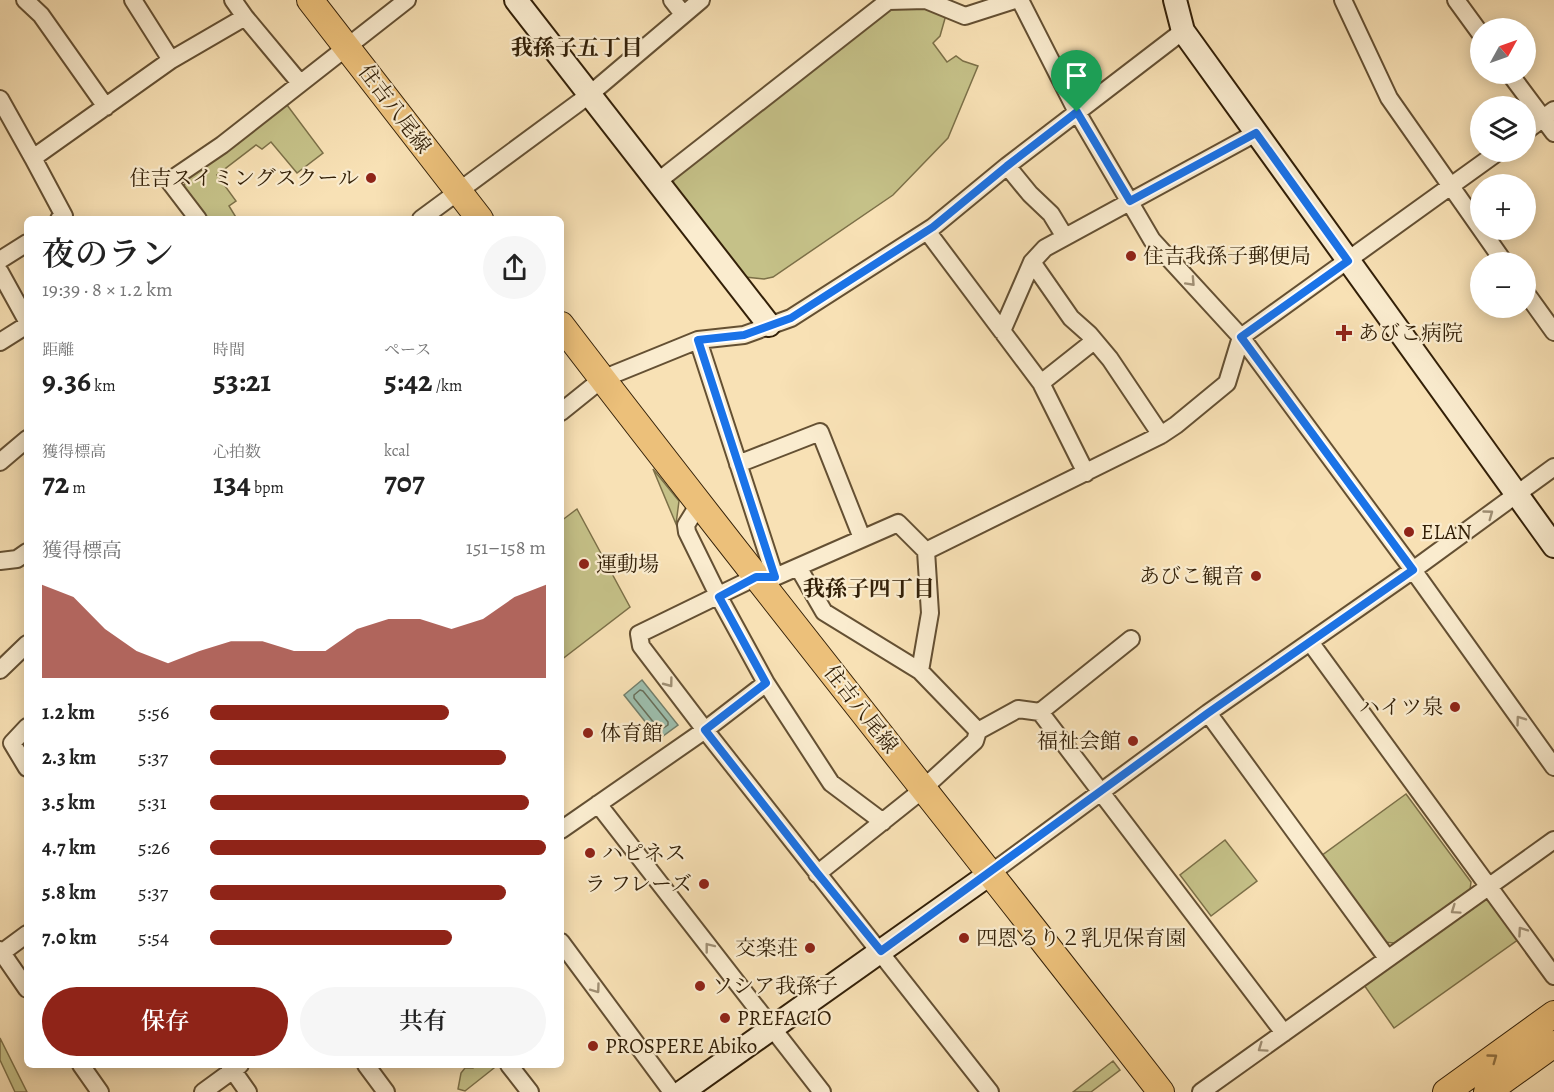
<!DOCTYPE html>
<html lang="ja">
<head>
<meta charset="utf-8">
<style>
	:root { --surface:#fff; --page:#f6f6f6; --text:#222; --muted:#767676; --accent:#8f2418 }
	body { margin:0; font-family:Alegreya,"Noto Serif JP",serif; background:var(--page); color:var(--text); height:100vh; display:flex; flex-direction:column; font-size:22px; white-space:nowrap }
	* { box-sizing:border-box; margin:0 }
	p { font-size:20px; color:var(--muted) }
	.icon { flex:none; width:33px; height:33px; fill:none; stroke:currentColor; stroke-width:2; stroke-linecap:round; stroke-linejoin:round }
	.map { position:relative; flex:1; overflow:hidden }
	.drawer { position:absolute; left:24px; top:216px; width:540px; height:852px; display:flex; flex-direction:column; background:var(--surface); border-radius:9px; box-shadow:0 3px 15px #0003 }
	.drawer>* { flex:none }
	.needle { width:39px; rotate:50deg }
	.buttons { position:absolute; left:1470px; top:18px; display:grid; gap:12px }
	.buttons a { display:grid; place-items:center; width:66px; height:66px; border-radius:50%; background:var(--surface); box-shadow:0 3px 15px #0003; font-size:30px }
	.pin { position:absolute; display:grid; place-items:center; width:51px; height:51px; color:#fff; margin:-62px -26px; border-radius:50% 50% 50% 0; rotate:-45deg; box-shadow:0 0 6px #0007 }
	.pin .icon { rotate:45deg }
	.round { display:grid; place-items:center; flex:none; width:63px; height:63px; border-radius:32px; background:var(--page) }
	.headline { display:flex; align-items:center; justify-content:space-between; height:102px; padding:0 18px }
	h1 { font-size:33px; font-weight:600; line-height:45px }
	.stats { display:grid; grid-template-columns:repeat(3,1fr); gap:9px; height:102px; padding:6px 18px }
	.stats div { display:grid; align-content:center }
	.stats b { font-size:30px; font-weight:600 }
	.stats small { font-size:16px; font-weight:400 }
	.stats p { font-size:16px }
	.chart { height:168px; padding:12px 18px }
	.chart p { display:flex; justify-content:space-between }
	.chart svg { width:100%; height:108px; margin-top:6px; fill:var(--accent); opacity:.7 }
	.primary-button { display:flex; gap:12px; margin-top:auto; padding:12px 18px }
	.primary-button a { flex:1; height:69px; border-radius:36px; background:var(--accent); color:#fff; font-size:24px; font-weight:600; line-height:69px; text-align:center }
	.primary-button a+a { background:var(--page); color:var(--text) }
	ul { padding:0 18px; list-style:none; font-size:20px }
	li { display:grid; grid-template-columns:96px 72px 1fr; align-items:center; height:45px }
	li i { height:15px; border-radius:8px; background:var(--accent) }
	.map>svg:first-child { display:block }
	.green { fill:#c5c188; stroke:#7c7048; stroke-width:1.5 }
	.water { fill:#9dbead; stroke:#737f6b; stroke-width:1.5 }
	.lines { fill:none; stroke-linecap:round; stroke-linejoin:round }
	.shore { stroke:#686f5a; stroke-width:1.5 }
	.street-casing { stroke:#645033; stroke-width:20 }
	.secondary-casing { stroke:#332008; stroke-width:26 }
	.primary-casing { stroke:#332008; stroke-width:28 }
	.street { stroke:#faeccf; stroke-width:16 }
	.secondary { stroke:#faeccf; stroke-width:22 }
	.primary { stroke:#ecc07a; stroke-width:26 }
	.oneway { stroke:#a09075 }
	.oneway2 { stroke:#907041 }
	.route-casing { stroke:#fff; stroke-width:12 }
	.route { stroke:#1a73e8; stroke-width:8 }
	.poi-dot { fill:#8f2418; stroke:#faeccf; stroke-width:2 }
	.labels { text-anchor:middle; stroke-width:4.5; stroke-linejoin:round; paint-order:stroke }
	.street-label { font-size:21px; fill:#332008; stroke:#faeccf }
	.poi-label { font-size:21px; fill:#332008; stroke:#faeccf; text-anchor:start }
	.neighbourhood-label { font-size:22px; font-weight:bold; fill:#332008; stroke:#faeccf }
</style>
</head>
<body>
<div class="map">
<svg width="1554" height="1092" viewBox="0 0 1554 1092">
	<rect width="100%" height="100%" fill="#f8e1b5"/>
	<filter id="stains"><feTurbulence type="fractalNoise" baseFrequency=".00333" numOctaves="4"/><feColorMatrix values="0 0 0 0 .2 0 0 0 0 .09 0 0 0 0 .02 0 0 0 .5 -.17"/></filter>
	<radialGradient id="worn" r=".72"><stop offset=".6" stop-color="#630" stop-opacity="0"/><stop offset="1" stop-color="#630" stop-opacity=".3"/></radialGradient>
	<path class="green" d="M924 4 946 15 940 36 933 43 947 62 956 56 963 61 978 66 948 138 893 195 773 277 764 279 745 277 673 188 674 176 890 8Z
		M287 105 323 153 297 173 271 142 262 149 256 145 217 175 236 201 229 206 237 219H205L183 190 187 177Z
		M653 469 679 501 676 524Z
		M577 509 630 607 561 660V521Z
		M1406 794 1471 882 1470 890 1394 943 1384 942 1321 856Z
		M1225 840 1257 881 1211 916 1180 875Z
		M1488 896 1519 939 1394 1028 1364 985Z
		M0 1038 27 1092H15L0 1060Z
		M1113 1061 1120 1070 1091 1092H1073Z
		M477 1065H491L494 1068 465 1091 458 1089 461 1073 465 1068H473Z"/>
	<path class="water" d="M642 680 678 725 659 739 624 695Z"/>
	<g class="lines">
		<path class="shore" d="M640 690 643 691 668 722V725L662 729H659L634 698V695Z"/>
		<g class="street-casing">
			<path id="street" d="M25 0 41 15 106 107
				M133 0 171 60 245 17 300 83
				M233 0 245 17
				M672 0 683 14
				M1020 0 1077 112 1152 240 1241 337 1413 570 1554 767
				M1343 0 1389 98 1504 262
				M1456 0 1480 33
				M1510 74 1554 133
				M0 99 33 158
				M1526 131 1554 110
				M1007 166 1030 194 1051 214 1065 237
				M657 182 888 1 926 0 965 16 1015 0
				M59 219 64 216 33 158 171 60
				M198 219 169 181 222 145 407 0
				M421 219 589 95 701 0
				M927 231 1041 383 1086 473
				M0 260 27 243
				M1032 262 1071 318 1089 334 1110 359 1161 435
				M0 272 27 321
				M1526 293 1554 332
				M1002 331 1032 262 1045 248 1256 133
				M698 340 775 577
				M0 342 27 325
				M1041 383 1094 341
				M561 412 602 379 698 340 744 335 791 318 933 227 1007 166 1183 31
				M0 462 27 439
				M738 464 820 432 862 538
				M699 504 686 525 687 532 719 597 766 683
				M0 561 17 559 27 552
				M798 567 824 612 920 671 978 731 1018 709 1040 712
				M1131 639 1040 712 1284 1033
				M1310 642 1554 976
				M0 670 27 644
				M920 671 930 613 926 551
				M1208 713 1387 958
				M27 727 12 743 27 768
				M598 804 822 1092
				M883 822 831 783 766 683 705 730 641 646 639 634 756 577H775L898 523 926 551 1161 435 1176 425 1227 383 1241 337 1498 152
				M561 830 705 730C800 851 896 971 990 1092
				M991 873 1208 713 1413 570 1554 467
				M817 874 916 795 975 741 978 731
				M561 942 672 1092
				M0 950 27 989
				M0 954 27 934
				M81 1065 100 1092
				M229 1065 248 1092
				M366 1065 386 1092
				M509 1065 530 1092
				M203 1092 240 1065
				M1201 1092 1554 840"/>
		</g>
		<g class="secondary-casing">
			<path id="secondary" d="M516 0 769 325
				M1175 0 1183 31 1554 546
				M682 1092 991 873"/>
		</g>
		<g class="primary-casing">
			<path id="primary" d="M310 0 480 219
				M561 325C758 583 962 835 1161 1092
				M1446 1092 1554 1014
				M1487 1092 1554 1044"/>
		</g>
		<use href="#street" class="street"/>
		<use href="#secondary" class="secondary"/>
		<use href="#primary" class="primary"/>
	</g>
	<defs><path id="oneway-chevron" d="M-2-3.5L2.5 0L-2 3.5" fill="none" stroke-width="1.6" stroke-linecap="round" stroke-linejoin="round" transform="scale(1.5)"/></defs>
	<g class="oneway">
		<use href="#oneway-chevron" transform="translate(1191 282) rotate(47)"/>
		<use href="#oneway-chevron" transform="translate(1489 514) rotate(-36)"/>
		<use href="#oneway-chevron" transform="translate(669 683) rotate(53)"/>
		<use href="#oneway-chevron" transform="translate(1520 720) rotate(-126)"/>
		<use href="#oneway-chevron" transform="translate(1455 910) rotate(145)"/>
		<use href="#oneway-chevron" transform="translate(1522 931) rotate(-125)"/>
		<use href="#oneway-chevron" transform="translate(709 947) rotate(-128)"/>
		<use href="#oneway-chevron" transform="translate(596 989) rotate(54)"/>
		<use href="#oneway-chevron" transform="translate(1262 1048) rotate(145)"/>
	</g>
	<use class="oneway2" href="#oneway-chevron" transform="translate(1493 1058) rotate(-36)"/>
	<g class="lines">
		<g class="route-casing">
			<path id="route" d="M1077 112 1130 201 1256 133 1348 261 1241 337 1413 570 1208 713 881 951 818 874 705 730 766 683 719 597 756 577H775L698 340 744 335 791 318 933 227 1007 166Z"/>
		</g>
		<use href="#route" class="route"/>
	</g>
	<g class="poi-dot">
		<circle cx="371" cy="178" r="6"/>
		<circle cx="1131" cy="256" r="6"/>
		<path d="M1341 324h6v6h6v6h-6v6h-6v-6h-6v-6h6z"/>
		<circle cx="1409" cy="532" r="6"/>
		<circle cx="584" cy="564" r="6"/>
		<circle cx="1256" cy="576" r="6"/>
		<circle cx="1455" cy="707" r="6"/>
		<circle cx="588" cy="733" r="6"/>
		<circle cx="1133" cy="741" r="6"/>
		<circle cx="590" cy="853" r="6"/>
		<circle cx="704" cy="884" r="6"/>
		<circle cx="964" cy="938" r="6"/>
		<circle cx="810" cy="948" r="6"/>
		<circle cx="700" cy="986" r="6"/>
		<circle cx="725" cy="1018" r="6"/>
		<circle cx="593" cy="1046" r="6"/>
	</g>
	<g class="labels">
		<g class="street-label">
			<text transform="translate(395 109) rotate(53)" y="7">住吉八尾線</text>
			<text transform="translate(861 709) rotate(52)" y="7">住吉八尾線</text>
		</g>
		<g class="poi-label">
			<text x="359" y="185" text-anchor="end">住吉スイミングスクール</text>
			<text x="1143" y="263">住吉我孫子郵便局</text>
			<text x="1358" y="340">あびこ病院</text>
			<text x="1421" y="539">ELAN</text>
			<text x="596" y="571">運動場</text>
			<text x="1244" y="583" text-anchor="end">あびこ観音</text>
			<text x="1443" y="714" text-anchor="end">ハイツ泉</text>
			<text x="600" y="740">体育館</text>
			<text x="1121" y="748" text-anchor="end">福祉会館</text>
			<text x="602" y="860">ハピネス</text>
			<text x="692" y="891" text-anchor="end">ラ フレーズ</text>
			<text x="976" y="945">四恩るり２乳児保育園</text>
			<text x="798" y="955" text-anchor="end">交楽荘</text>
			<text x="712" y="993">ソシア我孫子</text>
			<text x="737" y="1025">PREFACIO</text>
			<text x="605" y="1053">PROSPERE Abiko</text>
		</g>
		<g class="neighbourhood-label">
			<text x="577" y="55">我孫子五丁目</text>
			<text x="869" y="596">我孫子四丁目</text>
		</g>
	</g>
	<rect width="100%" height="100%" filter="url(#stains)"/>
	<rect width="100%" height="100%" fill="url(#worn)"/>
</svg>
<div class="buttons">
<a><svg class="needle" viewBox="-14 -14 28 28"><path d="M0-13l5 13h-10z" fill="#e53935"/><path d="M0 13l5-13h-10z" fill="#767676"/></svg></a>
<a><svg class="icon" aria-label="layers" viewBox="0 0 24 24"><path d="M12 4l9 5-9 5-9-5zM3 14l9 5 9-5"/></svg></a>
<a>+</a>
<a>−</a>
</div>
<div class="pin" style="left:1077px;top:112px;background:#1e9e55"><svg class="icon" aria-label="arrive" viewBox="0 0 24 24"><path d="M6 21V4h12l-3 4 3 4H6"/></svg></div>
<section class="drawer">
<div class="headline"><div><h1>夜のラン</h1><p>19:39 · 8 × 1.2 km</p></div><a class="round"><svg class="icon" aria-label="share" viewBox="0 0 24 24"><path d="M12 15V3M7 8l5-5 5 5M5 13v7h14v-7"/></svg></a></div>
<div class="stats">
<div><p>距離</p><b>9.36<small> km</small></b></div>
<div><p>時間</p><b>53:21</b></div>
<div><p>ペース</p><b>5:42<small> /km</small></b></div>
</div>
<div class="stats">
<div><p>獲得標高</p><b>72<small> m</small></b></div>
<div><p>心拍数</p><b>134<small> bpm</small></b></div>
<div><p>kcal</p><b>707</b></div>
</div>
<div class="chart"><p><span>獲得標高</span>151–158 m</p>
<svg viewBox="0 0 160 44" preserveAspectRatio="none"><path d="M0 44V6L10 11L20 24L30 33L40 38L50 33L60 29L70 29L80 33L90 33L100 24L110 20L120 20L130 24L140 20L150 11L160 6V44z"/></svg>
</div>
<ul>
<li><b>1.2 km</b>5:56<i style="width:71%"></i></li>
<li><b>2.3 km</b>5:37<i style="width:88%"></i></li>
<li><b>3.5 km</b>5:31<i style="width:95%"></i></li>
<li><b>4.7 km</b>5:26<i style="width:100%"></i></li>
<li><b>5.8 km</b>5:37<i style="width:88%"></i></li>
<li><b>7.0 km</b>5:54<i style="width:72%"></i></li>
</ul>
<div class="primary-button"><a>保存</a><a>共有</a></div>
</section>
</div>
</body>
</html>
